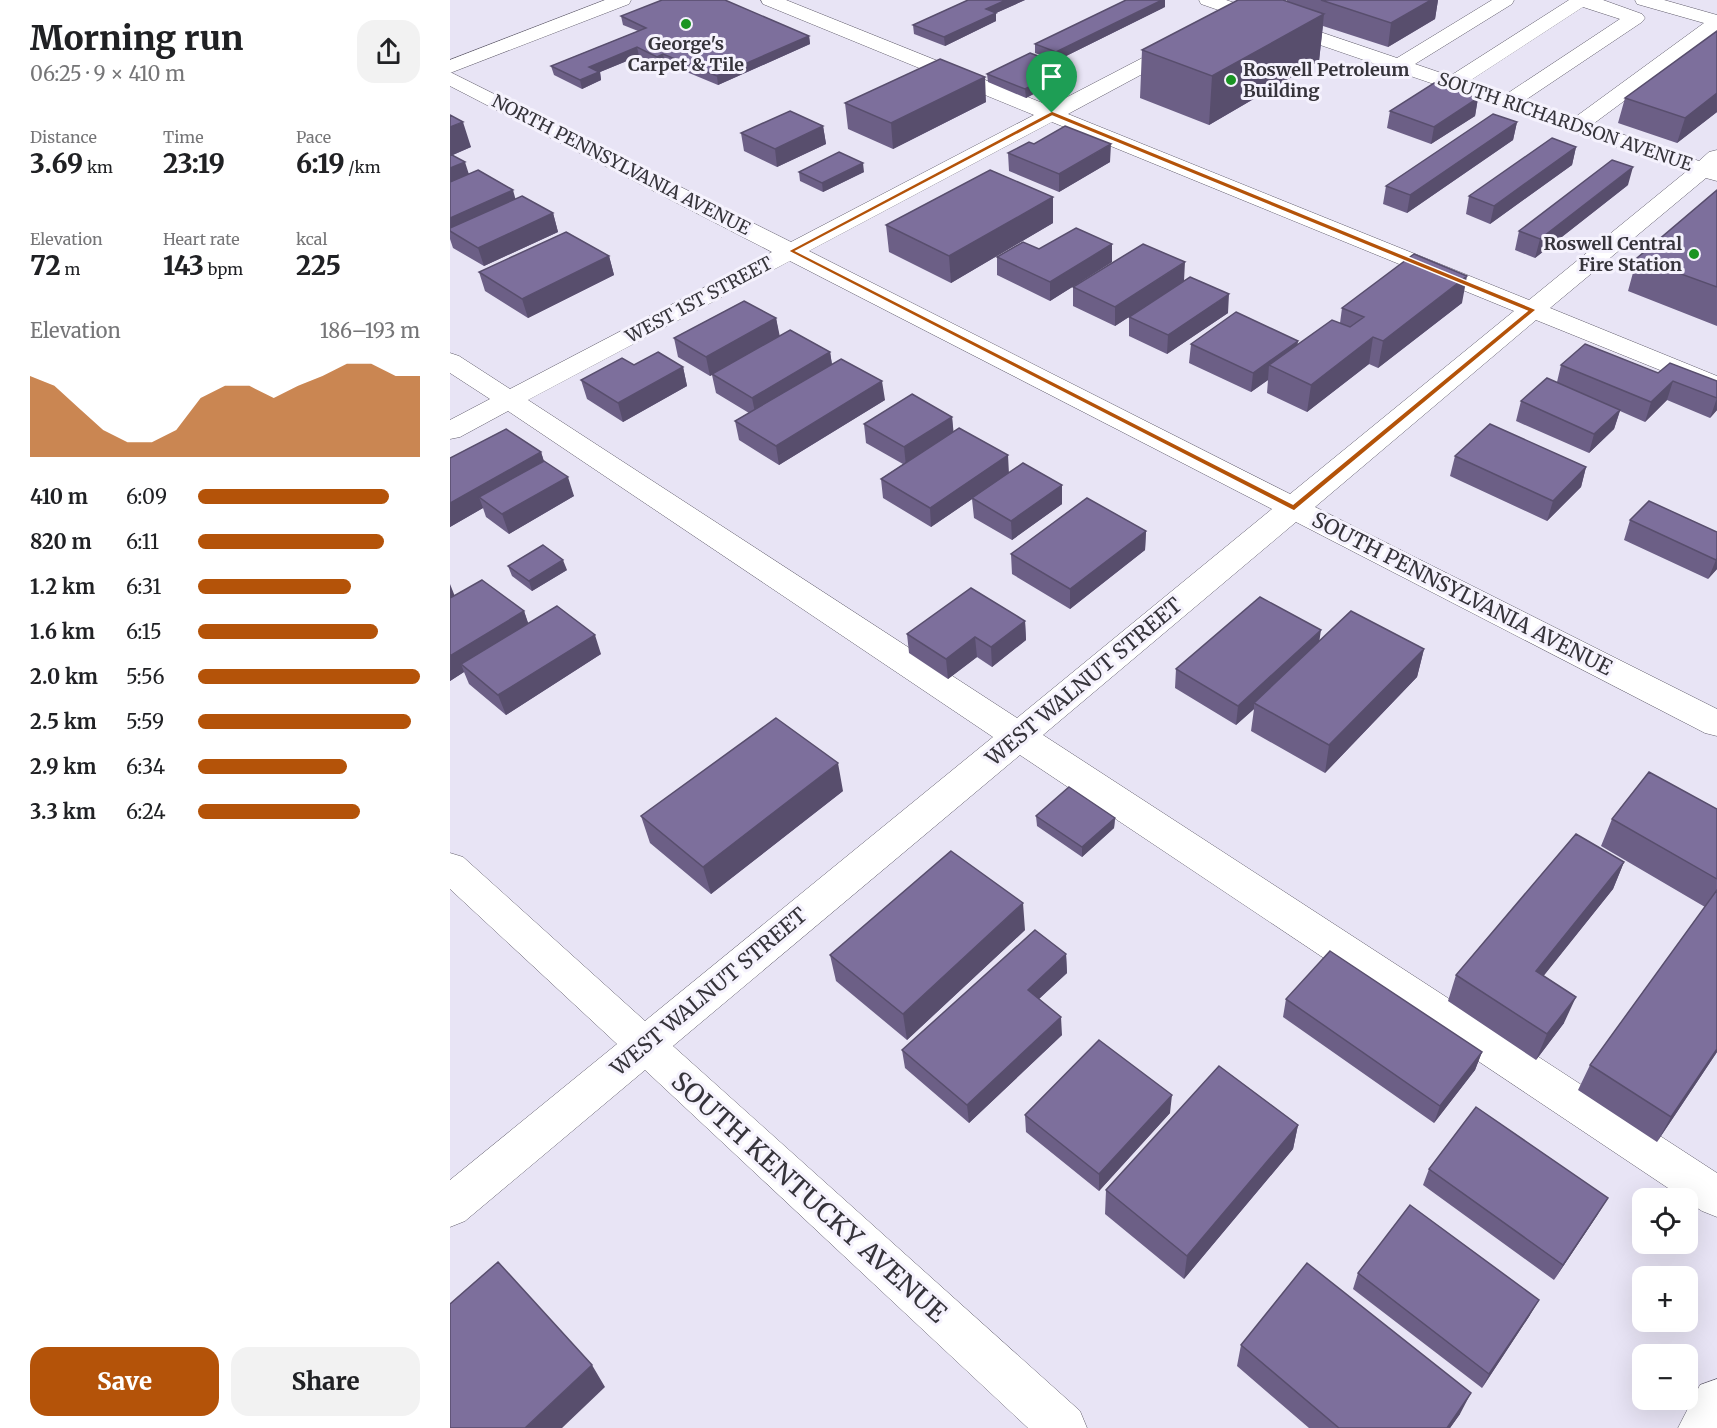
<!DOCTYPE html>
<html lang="en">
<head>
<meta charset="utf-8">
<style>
	:root { --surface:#fff; --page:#f2f2f2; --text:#202124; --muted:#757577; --accent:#b45309 }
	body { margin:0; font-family:Merriweather,serif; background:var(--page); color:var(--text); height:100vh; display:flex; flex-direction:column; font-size:22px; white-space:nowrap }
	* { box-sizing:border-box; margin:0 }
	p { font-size:20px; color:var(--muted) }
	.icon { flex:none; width:33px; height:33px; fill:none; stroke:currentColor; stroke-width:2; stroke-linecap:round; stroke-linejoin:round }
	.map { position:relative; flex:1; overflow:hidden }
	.sheet { display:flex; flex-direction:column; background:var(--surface); width:450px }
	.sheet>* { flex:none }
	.buttons { position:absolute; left:1182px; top:1188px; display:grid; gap:12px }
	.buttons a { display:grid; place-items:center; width:66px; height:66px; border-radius:12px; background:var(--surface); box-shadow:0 6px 24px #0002; font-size:30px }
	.pin { position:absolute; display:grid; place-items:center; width:51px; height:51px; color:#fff; margin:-62px -26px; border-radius:50% 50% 50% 0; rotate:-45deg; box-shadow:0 0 6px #0007 }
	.pin .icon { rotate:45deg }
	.round { display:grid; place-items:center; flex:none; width:63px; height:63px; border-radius:18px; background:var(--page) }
	.head { display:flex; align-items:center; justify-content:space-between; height:102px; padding:0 30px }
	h1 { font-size:33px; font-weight:800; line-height:45px }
	.figures { display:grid; grid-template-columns:repeat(3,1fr); gap:9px; height:102px; padding:6px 30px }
	.figures div { display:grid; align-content:center }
	.figures b { font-size:26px; font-weight:800 }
	.figures small { font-size:16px; font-weight:400 }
	.figures p { font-size:16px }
	.chart { height:168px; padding:12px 30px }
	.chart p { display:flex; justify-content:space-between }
	.chart svg { width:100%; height:108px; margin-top:6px; fill:var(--accent); opacity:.7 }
	.action { display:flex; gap:12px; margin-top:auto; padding:12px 30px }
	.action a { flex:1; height:69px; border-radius:18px; background:var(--accent); color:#fff; font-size:24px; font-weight:800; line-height:69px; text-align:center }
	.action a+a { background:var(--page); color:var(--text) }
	ul { padding:0 30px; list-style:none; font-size:20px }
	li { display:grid; grid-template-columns:96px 72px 1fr; align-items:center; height:45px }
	li i { height:15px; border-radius:8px; background:var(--accent) }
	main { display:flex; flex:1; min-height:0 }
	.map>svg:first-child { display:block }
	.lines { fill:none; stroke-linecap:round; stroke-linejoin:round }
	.minor-casing { stroke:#605c6b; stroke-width:1 }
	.major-casing { stroke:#605c6b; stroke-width:1 }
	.minor { fill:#fff; fill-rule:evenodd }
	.major { fill:#fff; fill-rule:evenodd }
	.wall { fill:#6c5f86 }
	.shaded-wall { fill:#584e6d }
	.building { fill:#7d6f9c; stroke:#584e6d; stroke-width:1.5 }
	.route { fill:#b45309; stroke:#fff; stroke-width:1.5; fill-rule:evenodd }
	.poi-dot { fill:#1a9423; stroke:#f5f2fd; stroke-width:2 }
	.labels { text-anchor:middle; stroke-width:6; stroke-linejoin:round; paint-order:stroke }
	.far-poi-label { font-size:18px; font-weight:bold; fill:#36343b; stroke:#f5f2fd }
	.far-street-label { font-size:18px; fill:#36343b; stroke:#f5f2fd }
	.street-label { font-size:21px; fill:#36343b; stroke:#f5f2fd }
	.near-street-label { font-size:26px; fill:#36343b; stroke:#f5f2fd }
</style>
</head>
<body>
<main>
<section class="sheet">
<div class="head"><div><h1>Morning run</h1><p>06:25 · 9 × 410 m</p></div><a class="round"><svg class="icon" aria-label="share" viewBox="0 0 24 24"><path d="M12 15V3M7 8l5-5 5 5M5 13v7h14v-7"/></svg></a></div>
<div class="figures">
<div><p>Distance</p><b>3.69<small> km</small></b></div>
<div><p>Time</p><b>23:19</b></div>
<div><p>Pace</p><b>6:19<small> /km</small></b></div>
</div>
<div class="figures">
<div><p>Elevation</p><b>72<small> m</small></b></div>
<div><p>Heart rate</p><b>143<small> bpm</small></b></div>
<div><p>kcal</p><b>225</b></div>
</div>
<div class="chart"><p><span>Elevation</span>186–193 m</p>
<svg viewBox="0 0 160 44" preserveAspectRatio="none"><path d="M0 44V11L10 15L20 24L30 33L40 38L50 38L60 33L70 20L80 15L90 15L100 20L110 15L120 11L130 6L140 6L150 11L160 11V44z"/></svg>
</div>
<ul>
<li><b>410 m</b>6:09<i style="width:86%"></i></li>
<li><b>820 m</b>6:11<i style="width:84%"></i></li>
<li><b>1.2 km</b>6:31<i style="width:69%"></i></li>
<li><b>1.6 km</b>6:15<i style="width:81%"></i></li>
<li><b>2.0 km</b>5:56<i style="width:100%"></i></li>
<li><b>2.5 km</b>5:59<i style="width:96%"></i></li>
<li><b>2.9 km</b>6:34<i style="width:67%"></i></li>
<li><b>3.3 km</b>6:24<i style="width:73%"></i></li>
</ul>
<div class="action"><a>Save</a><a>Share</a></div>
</section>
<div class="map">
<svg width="1267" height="1428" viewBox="0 0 1267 1428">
	<rect width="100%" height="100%" fill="#e8e4f5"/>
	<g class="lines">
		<g class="minor-casing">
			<path id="minor" d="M311 0H336L600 106 723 42H737L740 46 737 50 618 114 1079 300 1237 171 751 4 749 0H776L947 58 1042 0H1064L1062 4 965 64 1000 76 1119 0H1153L1192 14 1195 18 1192 22 1074 101 1124 118 1254 23 1187 4 1185 0H1214L1267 15V32L1143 124 1249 161 1259 152 1267 150V181L1256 178 1100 308 1267 376V393L1086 320 865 507 1267 709V736L1255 733 846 522 593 735 1267 1173V1217L1252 1211 1238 1202V1198H1233L570 755 223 1046 630 1411 637 1428H578L195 1070 15 1221 0 1227V1180L167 1044 0 889V853L13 857 195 1021 543 737 58 411 10 437 0 439V420L40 399 0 373V353L9 356 60 389 322 252 0 86V72L341 242 584 115 313 4ZM1133 7 1170 19 1055 95 1018 82ZM602 122 1064 311 840 494 359 251ZM340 261 822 509 567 718 78 400Z
				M1267 1379V1428H1228L1250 1385Z"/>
		</g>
		<g class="major-casing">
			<path id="major" d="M155 0H181L179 4 0 73V60Z"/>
		</g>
		<use href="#minor" class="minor"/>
		<use href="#major" class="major"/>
	</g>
	<path class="wall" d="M518 0H575L546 13V21L495 46 464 34 463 25Z
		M837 0H988L985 19 938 47 873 26 869 61 759 125 690 98 692 50 837 1Z
		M715 7 606 61 585 53V44Z
		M171 16 359 36 360 44 268 85 215 63 209 65 189 56 150 72 151 80 132 89 104 75 101 66 188 31 173 25Z
		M1267 31V112L1227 143 1168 123 1175 98Z
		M537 74 618 76 576 98 538 82Z
		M1028 98 1025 116 981 144 937 128 940 111Z
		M536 102 443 149 398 129 395 103Z
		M0 115 21 147 3 155 19 174 65 199 103 213 108 232 34 266 3 248 0 239Z
		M1067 122 1063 140 957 213 933 204 936 186Z
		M373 126 376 144 327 167 294 151 291 133Z
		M584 144 660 162 609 192 559 171 558 153Z
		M1126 147 1122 165 1040 224 1016 214 1019 196Z
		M349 172H414L373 192 350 181Z
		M1178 185 1085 258 1065 250 1069 231Z
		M1267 190V326L1178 291 1187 258Z
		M603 197V223L501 283 439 252 436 225Z
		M589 249 662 262 600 301 547 275V257Z
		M159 256 164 275 78 318 35 291 29 272Z
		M734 281 778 313 717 354 679 336V317L665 326 623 306V287Z
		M1012 303 928 368 919 364 857 412 817 393 818 380 801 392 739 363 741 344 848 341 847 345 890 323 892 308Z
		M326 318 329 336 380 352 382 364 435 400 329 465 289 440 285 421 299 413 266 393 262 375 260 376 228 357 224 338Z
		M1111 365 1208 373 1267 381V410L1260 418 1217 400 1195 422 1170 411 1164 429 1139 453 1066 421 1071 401 1107 382Z
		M233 367 237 386 173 422 137 399 131 380Z
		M502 417 503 432 559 473 612 485V504L562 540 524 518 522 499 481 527 433 498 431 479 453 464 416 443 414 424Z
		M91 452 94 461 124 496 59 534 36 517 33 508 0 527V458Z
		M1005 456 1136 467 1131 487 1097 521 1000 476Z
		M1180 520 1267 532V569L1258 579 1174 540Z
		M696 531 695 550 620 609 562 574 561 554Z
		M58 566 117 570 82 591 62 576Z
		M5 596 74 611 78 624 151 654 56 715 19 684 14 672 0 681Z
		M575 621 576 640 542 667 527 657 498 679 459 653 457 634Z
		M869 641 974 649 967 677 875 773 801 731 804 709 786 725 725 688 726 669Z
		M393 791 261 894 200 843 191 816Z
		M1267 809V1052L1207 1142 1128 1090 1140 1065 1255 907 1151 846 1162 819Z
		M586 816 665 818 664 828 632 857 587 826Z
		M1174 862 1163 889 1093 976 1114 1023 1086 1060 998 1001 1006 975Z
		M575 930 457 1040 386 981 380 955Z
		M616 954 617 973 589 999 612 1035 519 1123 455 1068 452 1050Z
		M836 999 1032 1052 1025 1070 984 1123 833 1017Z
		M720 1113 649 1191 576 1132 575 1115Z
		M848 1125 843 1149 734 1279 655 1214 656 1190Z
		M979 1169 1148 1214 1104 1280 973 1185Z
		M908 1273 1080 1315 1032 1388 903 1289Z
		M791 1345 1010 1414 1000 1428H859L787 1366Z"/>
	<path class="shaded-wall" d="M556 0H575L546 13V21L495 46 494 37 536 9Z
		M712 0H715V7L606 61V52Z
		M981 0H988L985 19 938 47 941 23Z
		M874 14 869 61 759 125 762 76Z
		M359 36 360 44 268 85 267 76Z
		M187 47 189 56 150 72 151 80 132 89 130 80 139 67Z
		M213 54 215 63 209 65 207 57Z
		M618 67V76L576 98 575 89Z
		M535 77 536 102 443 149 441 123Z
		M1267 93V112L1227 143 1235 118Z
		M1028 98 1025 116 981 144 984 127Z
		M13 122 21 147 0 156V127Z
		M1067 122 1063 140 957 213 960 195Z
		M373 126 376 144 327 167 325 149Z
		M661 144 660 162 609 192V174Z
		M1126 147 1122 165 1040 224 1044 206Z
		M15 162 23 187 0 198V168Z
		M413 163 414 172 373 192 372 183Z
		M1183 167 1178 185 1085 258 1090 239Z
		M63 190 68 208 0 231V218Z
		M603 197V223L501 283 499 256Z
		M103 213 108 232 34 266 28 248Z
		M662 244V262L600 301V282Z
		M159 256 164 275 78 318 72 299Z
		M735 262 734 281 665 326V307Z
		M1017 276 1012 303 928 368 933 341Z
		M779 294 778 313 717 354 718 335Z
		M326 318 330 337 260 376 256 357Z
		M923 337 919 364 857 412 861 385Z
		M848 341 845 360 819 365 818 380 801 392 803 373Z
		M380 352 383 372 306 417 302 398Z
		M233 367 237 386 173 422 168 403Z
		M432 381 435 400 329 465 326 446Z
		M1223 381 1217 400 1195 422 1201 402Z
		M1267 398V410L1260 418Z
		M1170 410 1164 429 1139 453 1144 434Z
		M502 417 504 436 456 466 454 447Z
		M91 452 97 472 29 497 33 508 0 527V503Z
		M558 455 559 474 481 527 480 508Z
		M1136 467 1131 487 1097 521 1103 501Z
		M118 477 124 496 59 534 52 514Z
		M612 485V504L562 540 561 521Z
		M696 531 695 550 620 609V589Z
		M1267 558V569L1258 579 1266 560Z
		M113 560 117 570 82 591 79 581Z
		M0 584 6 599 0 602Z
		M74 611 81 631 11 664 14 672 0 681V656Z
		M575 621 576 640 542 667 541 647Z
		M871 630 868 650 804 703V709L786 725 788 706Z
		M145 635 151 654 56 715 48 695Z
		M525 637 527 657 498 679 496 659Z
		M974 649 967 677 875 773 879 745Z
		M388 763 393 791 261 894 253 867Z
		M665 818 664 828 632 857V847Z
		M1174 862 1163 889 1076 998 1086 971Z
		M573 903 575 930 457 1040 453 1014Z
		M616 954 617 973 579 1008 578 990Z
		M1126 997 1114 1023 1086 1060 1097 1034Z
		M611 1017 612 1035 519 1123 517 1105Z
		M1267 1049V1052L1207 1142 1221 1117Z
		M1032 1052 1025 1070 984 1123 990 1106Z
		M722 1095 720 1113 649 1191V1174Z
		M848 1125 843 1149 734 1279 737 1256Z
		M1158 1198 1148 1214 1104 1280 1113 1265Z
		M1089 1300 1080 1315 1032 1388 1039 1374Z
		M142 1365 155 1387 112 1428H75Z
		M1021 1393 1010 1414 1000 1428H997Z"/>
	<path class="building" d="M212 0H275L359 36 267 76 213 54 207 57 187 47 139 67 149 72 130 80 101 66 196 28 171 16Z
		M518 0H556L536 9 546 13 494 37 463 25Z
		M676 0H712L606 52 585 44Z
		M788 0H833L874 14 762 76 692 50Z
		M871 0H981L941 23Z
		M1267 31V93L1235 118 1175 98Z
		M580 53 618 67 575 89 537 74Z
		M490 59 535 77 441 123 395 103Z
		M984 83 1028 98 984 127 940 111Z
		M340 111 373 126 325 149 291 133Z
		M1043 114 1067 122 960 195 936 186Z
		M0 115 13 122 0 127Z
		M615 126 661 144 609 174 558 153 579 142 584 144Z
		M1102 138 1126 147 1044 206 1019 196Z
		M389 152 413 163 372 183 349 172Z
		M0 154 15 162 0 168Z
		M1162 160 1183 167 1090 239 1069 231Z
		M28 170 63 190 0 218V182Z
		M540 170 603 197 499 256 436 225Z
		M1267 190V287L1187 258Z
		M72 196 103 213 28 248 0 231V228Z
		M626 228 662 244 600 282 547 257 573 242 589 249Z
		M116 232 159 256 72 299 29 272Z
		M693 244 735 262 665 307 623 287Z
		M964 254 1017 276 933 341 923 337 861 385 819 365 882 320 900 327 914 317 892 308Z
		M740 277 779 294 718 335 679 317Z
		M294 301 326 318 256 357 224 338Z
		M786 312 848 341 803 373 741 344Z
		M340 330 380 352 302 398 262 374Z
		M1135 344 1208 373 1220 363 1267 381V398L1223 381 1201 402 1111 365Z
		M208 352 233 367 168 403 131 380 172 358 184 365Z
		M391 359 432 381 326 446 285 421Z
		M1097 378 1170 410 1144 434 1071 401Z
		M462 394 502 417 454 447 414 424Z
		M1040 424 1136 467 1103 501 1005 456Z
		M509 428 558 455 480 508 431 479Z
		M56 429 91 452 0 503V458Z
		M94 461 118 477 52 514 29 497Z
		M573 463 612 485 561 521 522 498Z
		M637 498 696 531 620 589 561 554Z
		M1199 501 1267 532V558L1266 560 1180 520Z
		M93 545 113 560 79 581 58 566Z
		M32 580 74 611 0 656V598Z
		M521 588 575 621 541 647 525 637 496 659 457 634Z
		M810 597 871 630 788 706 726 669Z
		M107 606 145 635 48 695 11 664Z
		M901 611 974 649 879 745 804 703Z
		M326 718 388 763 253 867 191 816Z
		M1199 772 1267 809V879L1162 819Z
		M619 787 665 818 632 847 586 816Z
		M1126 834 1174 862 1086 971 1126 997 1097 1034 1006 975Z
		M501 851 573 903 453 1014 380 955Z
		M1267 890V1049L1221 1117 1140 1065Z
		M585 930 616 954 578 990 611 1017 517 1105 452 1050Z
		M880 951 1032 1052 990 1106 836 999Z
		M649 1040 722 1095 649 1174 575 1115Z
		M769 1066 848 1125 737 1256 656 1190Z
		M1026 1107 1158 1198 1113 1265 979 1169Z
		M960 1205 1089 1300 1039 1374 908 1273Z
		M48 1262 142 1365 75 1428H0V1304Z
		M857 1263 1021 1393 997 1428H889L791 1345Z"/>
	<path class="route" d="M602 111 1085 309 1086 310 844 511 338 251ZM602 116 1077 311 843 504 346 251Z"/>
	<g class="poi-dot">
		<circle cx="236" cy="24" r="6"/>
		<circle cx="781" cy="80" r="6"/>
		<circle cx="1244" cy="254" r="6"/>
	</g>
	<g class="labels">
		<g class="far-poi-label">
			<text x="236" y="50">George's<tspan x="236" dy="21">Carpet &amp; Tile</tspan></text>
			<text x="793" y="76" text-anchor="start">Roswell Petroleum<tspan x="793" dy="21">Building</tspan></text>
			<text x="1232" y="250" text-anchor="end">Roswell Central<tspan x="1232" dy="21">Fire Station</tspan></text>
		</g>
		<g class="far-street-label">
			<text transform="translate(1115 122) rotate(19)" y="6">SOUTH RICHARDSON AVENUE</text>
			<text transform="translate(171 165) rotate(27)" y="6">NORTH PENNSYLVANIA AVENUE</text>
			<text transform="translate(249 300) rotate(-28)" y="6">WEST 1ST STREET</text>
		</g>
		<g class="street-label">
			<text transform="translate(1012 594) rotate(27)" y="7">SOUTH PENNSYLVANIA AVENUE</text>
			<text transform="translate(634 682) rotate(-40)" y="7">WEST WALNUT STREET</text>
			<text transform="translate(259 992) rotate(-40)" y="7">WEST WALNUT STREET</text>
		</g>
		<g class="near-street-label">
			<text transform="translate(359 1197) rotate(42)" y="9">SOUTH KENTUCKY AVENUE</text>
		</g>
	</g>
</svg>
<div class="buttons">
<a><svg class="icon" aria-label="locate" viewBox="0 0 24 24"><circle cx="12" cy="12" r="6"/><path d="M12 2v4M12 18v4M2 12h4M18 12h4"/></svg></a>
<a>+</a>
<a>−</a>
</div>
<div class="pin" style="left:602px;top:113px;background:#1e9e55"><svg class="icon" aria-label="arrive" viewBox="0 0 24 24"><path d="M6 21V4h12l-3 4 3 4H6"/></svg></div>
</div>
</main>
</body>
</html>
